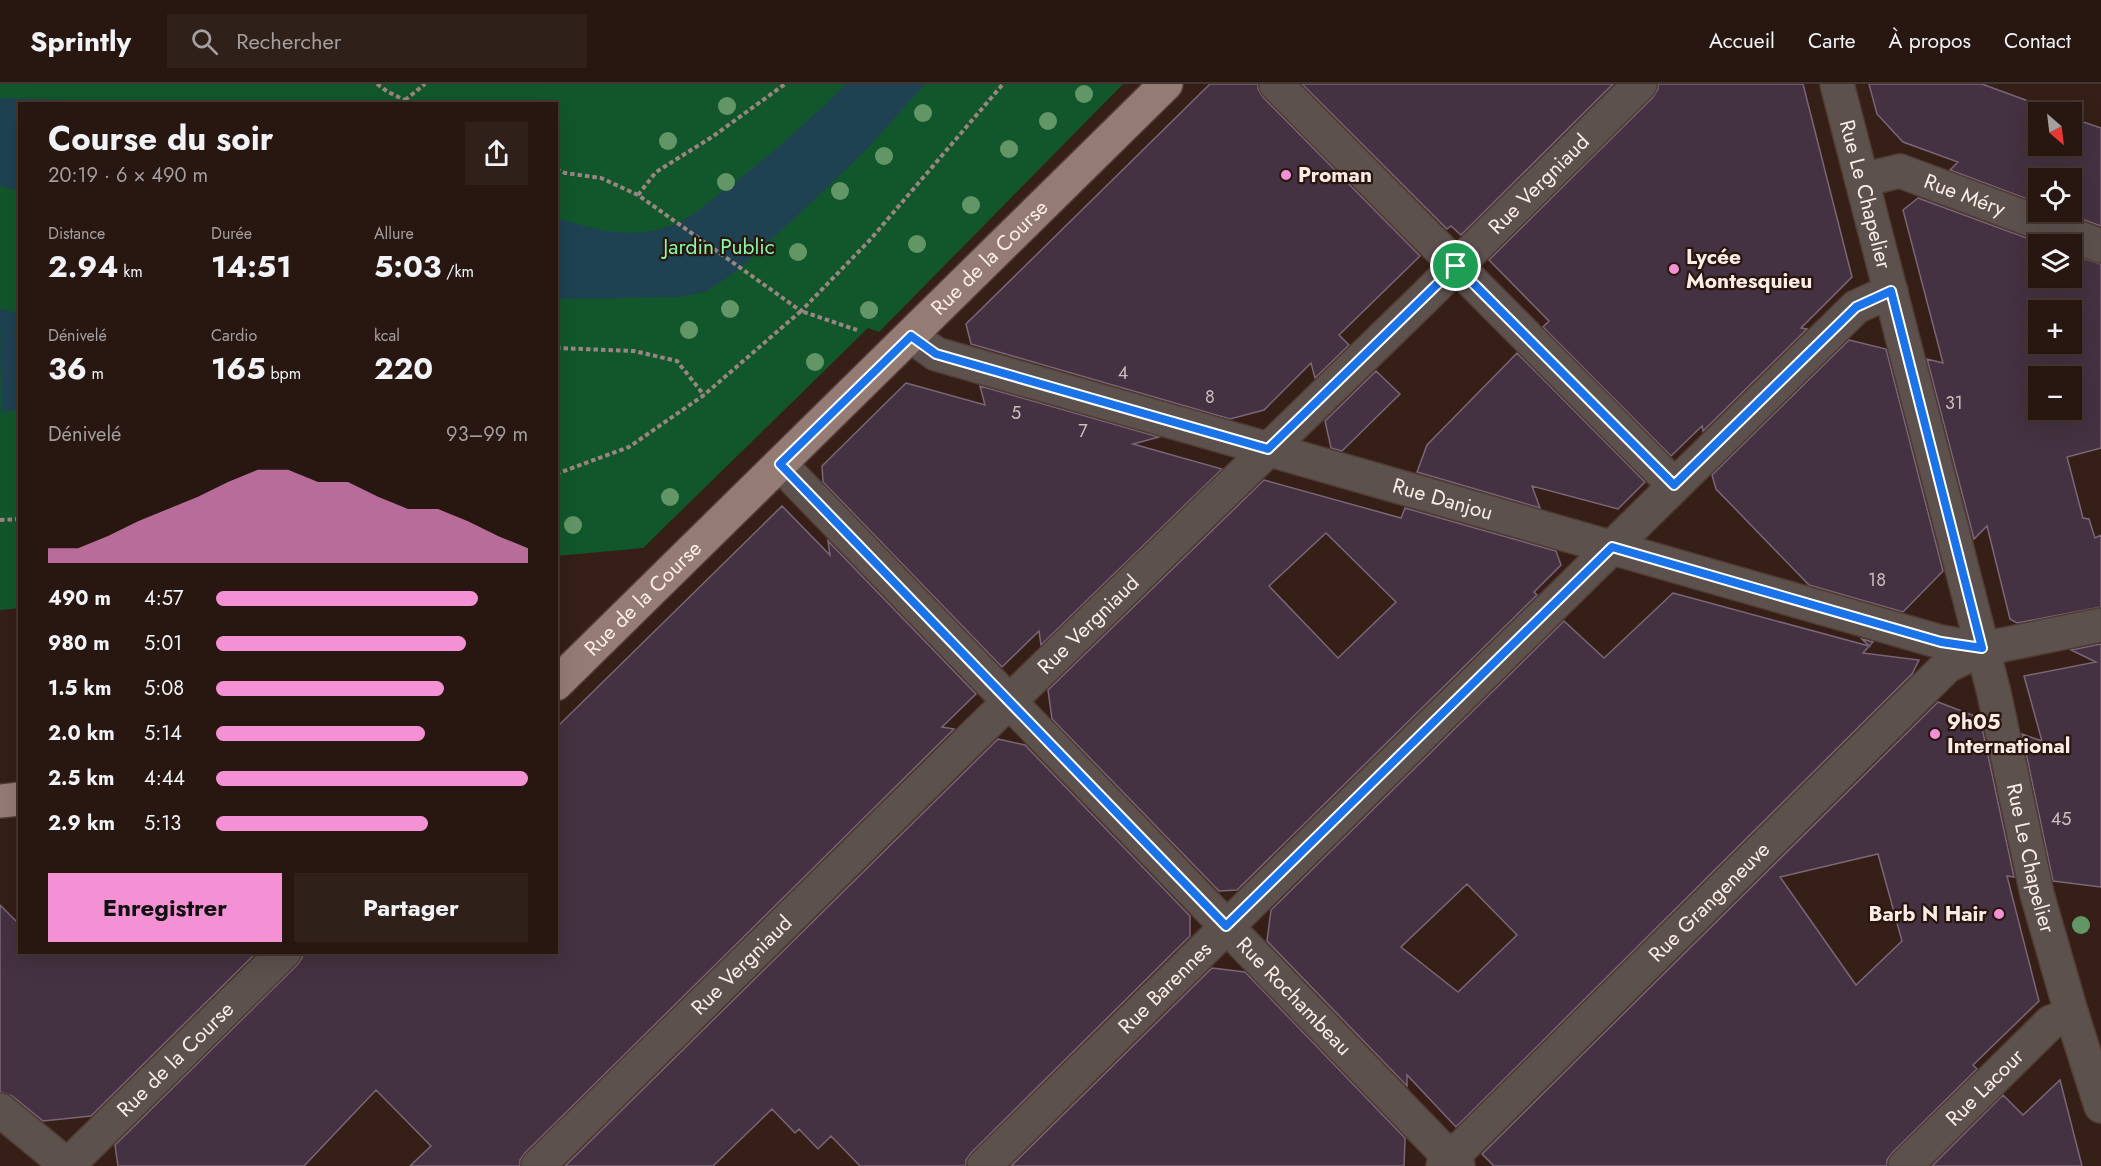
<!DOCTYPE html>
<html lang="fr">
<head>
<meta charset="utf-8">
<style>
	:root { --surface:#281711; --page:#30201a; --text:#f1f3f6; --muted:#a59f9f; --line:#443631; --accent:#f491d4 }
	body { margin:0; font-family:Jost,sans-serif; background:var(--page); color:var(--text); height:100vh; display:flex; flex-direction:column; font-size:22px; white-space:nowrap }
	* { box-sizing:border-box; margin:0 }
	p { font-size:20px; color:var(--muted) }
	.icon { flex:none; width:33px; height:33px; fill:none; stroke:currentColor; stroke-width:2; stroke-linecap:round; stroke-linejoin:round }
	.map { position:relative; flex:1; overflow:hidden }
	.drawer { position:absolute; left:18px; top:18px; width:540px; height:852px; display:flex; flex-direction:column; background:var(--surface); border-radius:0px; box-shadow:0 6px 24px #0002,0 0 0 2px var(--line) }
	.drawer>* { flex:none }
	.needle { width:39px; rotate:152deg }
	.buttons { position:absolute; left:2028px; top:18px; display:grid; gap:12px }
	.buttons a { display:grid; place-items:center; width:54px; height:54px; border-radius:0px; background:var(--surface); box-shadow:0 6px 24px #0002,0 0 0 2px var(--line); font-size:30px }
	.pin { position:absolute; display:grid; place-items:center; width:51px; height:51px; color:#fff; margin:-26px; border:3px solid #fff; border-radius:50%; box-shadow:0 2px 6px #0007 }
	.round { display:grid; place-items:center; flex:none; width:63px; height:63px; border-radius:0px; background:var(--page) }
	.head { display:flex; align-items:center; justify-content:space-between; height:102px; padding:0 30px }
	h1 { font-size:33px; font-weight:700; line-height:45px }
	.metrics { display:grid; grid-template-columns:repeat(3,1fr); gap:9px; height:102px; padding:6px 30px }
	.metrics div { display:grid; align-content:center }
	.metrics b { font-size:30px; font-weight:700 }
	.metrics small { font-size:16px; font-weight:400 }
	.metrics p { font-size:16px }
	.chart { height:168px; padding:12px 30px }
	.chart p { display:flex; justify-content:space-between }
	.chart svg { width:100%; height:108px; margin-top:6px; fill:var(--accent); opacity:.7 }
	.cta { display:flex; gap:12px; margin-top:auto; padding:12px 30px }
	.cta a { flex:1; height:69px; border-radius:0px; background:var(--accent); color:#111; font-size:24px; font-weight:700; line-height:69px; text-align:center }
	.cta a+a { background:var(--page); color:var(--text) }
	ul { padding:0 30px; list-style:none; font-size:20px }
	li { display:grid; grid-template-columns:96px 72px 1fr; align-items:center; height:45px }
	li i { height:15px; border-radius:8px; background:var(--accent) }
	header { display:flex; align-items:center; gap:36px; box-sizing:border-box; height:84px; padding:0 30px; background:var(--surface); border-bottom:2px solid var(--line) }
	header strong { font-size:28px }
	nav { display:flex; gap:33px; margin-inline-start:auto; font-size:21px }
	.search { width:420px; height:54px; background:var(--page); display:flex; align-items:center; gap:15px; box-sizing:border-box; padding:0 21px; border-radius:0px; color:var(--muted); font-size:22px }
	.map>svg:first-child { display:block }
	.green { fill:#12572c }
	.water { fill:#1f4252 }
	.building { fill:#443141; stroke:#7b6678; stroke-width:1.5; fill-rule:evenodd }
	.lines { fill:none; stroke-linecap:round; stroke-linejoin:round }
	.minor-casing { stroke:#513c34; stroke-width:36 }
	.major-casing { stroke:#513c34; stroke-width:36 }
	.path { stroke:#998680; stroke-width:4; stroke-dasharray:4.5 3; stroke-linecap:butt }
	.minor { stroke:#5d514e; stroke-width:33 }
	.major { stroke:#947c75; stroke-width:33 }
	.tree { fill:#629666 }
	.route-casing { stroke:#fff; stroke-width:12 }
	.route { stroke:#1a73e8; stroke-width:8 }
	.poi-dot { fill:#f491d4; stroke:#2a160e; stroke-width:2 }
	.labels { text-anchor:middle; stroke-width:4.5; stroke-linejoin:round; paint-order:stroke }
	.number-label { font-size:18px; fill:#cebdbe }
	.poi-label { font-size:21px; font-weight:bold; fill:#fcece7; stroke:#2a160e; text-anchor:start }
	.street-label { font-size:21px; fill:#fcece7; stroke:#2a160e }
	.park-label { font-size:21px; fill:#86f7a7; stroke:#2a160e }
</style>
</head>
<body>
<header>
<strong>Sprintly</strong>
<div class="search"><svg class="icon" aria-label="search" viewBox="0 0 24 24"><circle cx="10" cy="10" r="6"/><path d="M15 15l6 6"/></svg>Rechercher</div>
<nav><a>Accueil</a><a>Carte</a><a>À propos</a><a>Contact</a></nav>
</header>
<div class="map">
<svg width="2101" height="1082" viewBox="0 0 2101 1082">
	<rect width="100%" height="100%" fill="#351f17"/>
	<path class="green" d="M0 0H1123L879 248 868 244 643 464 557 472 556 20H20V524L0 526Z"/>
	<path class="water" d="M846 0H925L867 65 811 119 748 177 730 192 705 208 680 213 557 215V134C592 145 627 155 664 144 686 138 704 122 722 108 766 75 807 39 846 0Z
		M0 14 134 18 147 19 20 20 19 107 0 102Z
		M0 225 20 229 19 326 1 328Z"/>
	<path class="building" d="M1210 0H1258V5L1263 13 1420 172 1339 251 1349 261 1315 294 1311 279 1264 326 1230 335 971 260 966 240Z
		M1302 0H1613L1461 151 1451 142 1447 145Z
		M1658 0H1803L1852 193 1801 244 1807 245 1703 347 1702 342 1671 372 1543 243 1549 237 1489 176 1653 13 1658 5Z
		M1869 0H1982L2058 28H2038V62H2072V34L2101 44V142L2062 128H2072V94H2038V119L1950 86 1958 78 1903 58 1877 30Z
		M1918 114 2043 160H2038V194H2072V171L2101 180V364L2067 373 2083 434 2089 435 2095 454 2101 451V523L2017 539 2010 535 1987 442 1974 455 1927 275 1943 279 1903 126ZM2038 226H2072V260H2038ZM2038 292H2072V326H2038Z
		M1849 256 1886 265 1943 487 1903 528 1809 501 1716 405 1712 391Z
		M1517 269 1645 398 1618 425 1532 402 1540 424 1417 388 1427 361Z
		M1376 287 1400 310 1342 367 1331 364 1325 337Z
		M906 299 985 321 980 302 1159 353 1133 360 1222 385 1041 561 1039 547 1002 583 823 398 822 382Z
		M1264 396 1401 434 1405 424 1556 467 1561 481 1534 508 1537 511 1237 806 1219 807 1052 635 1048 606ZM1326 449 1396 518 1338 574 1269 502Z
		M782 422 830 471 828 457 976 610 942 643 954 645 525 1069 520 1076V1082H410L431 1062 376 1006 304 1082H118L115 1061 297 881 302 874V868H556V644Z
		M1673 509 1869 562 1862 555 1873 558 1863 569 1919 576 1912 590 1456 1043 1407 991V1002L1267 857 1271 826 1564 537 1604 574ZM1467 800 1517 851 1458 908 1401 863Z
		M2101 560V803L2053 797 2022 650 2042 657 2024 592 2096 578 2071 566Z
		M1938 618 1980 634 2014 793 2007 792 2039 917 1973 981 1977 985 1892 1069 1887 1076V1082H1494L1482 1070ZM1878 770 1902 857 1856 901 1780 793Z
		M998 655 1025 661 1190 832V852L971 1069 966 1076V1082H860L831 1052 818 1065 799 1045 795 1049 772 1025 713 1082H565Z
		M0 821 20 841V868H257L91 1032 43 1037 12 1012 0 1008Z
		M1212 884 1245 888 1405 1054 1404 1082H1011Z
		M2060 996 2082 1082H1932L2003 1011 2023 1031Z"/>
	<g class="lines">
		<g class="minor-casing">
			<g id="minor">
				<path d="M1276 0 1674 401"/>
				<path id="s1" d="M1837 0 1994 609 2037 810 2072 931 2101 1022"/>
				<path id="s2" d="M1862 96 1900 87 2101 162"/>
				<path id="s3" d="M911 252 936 270 1941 558 1982 565"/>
				<path id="s4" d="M780 380 1458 1082"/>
				<path d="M0 1026 68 1082"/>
				<path id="s5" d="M67 1082 284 868"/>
				<path id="s6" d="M538 1082 979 647 1425 213 1640 0"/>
				<path id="s7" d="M984 1082 1856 223 1891 207"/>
				<path id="s8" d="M1443 1082 1947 582 1982 565 2101 541"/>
				<path id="s9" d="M1905 1082 2051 938 2072 931"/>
			</g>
		</g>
		<g class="major-casing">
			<g id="major">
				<path id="s10" d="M556 600 1166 0"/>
				<path d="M0 717 20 715"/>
			</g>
		</g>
		<path class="path" d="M377 0 388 8 413 20
			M405 16 425 0
			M556 85 565 89 601 94 638 111 801 227 869 157 1003 0
			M638 111 656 88 712 53 785 0
			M556 264 634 267 677 277 704 311
			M556 390 629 363 704 311 801 227 857 246
			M0 436 20 435"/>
		<use href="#minor" class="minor"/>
		<use href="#major" class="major"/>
	</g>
	<g class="tree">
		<circle cx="1084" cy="10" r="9"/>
		<circle cx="727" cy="22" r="9"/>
		<circle cx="923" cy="29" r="9"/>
		<circle cx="1048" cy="37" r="9"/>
		<circle cx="668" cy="57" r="9"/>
		<circle cx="1009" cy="65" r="9"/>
		<circle cx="884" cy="72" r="9"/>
		<circle cx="726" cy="98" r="9"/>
		<circle cx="840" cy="107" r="9"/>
		<circle cx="971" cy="121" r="9"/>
		<circle cx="917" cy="160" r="9"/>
		<circle cx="798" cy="168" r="9"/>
		<circle cx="730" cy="225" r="9"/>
		<circle cx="869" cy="226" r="9"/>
		<circle cx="689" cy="246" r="9"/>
		<circle cx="815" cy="278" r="9"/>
		<circle cx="670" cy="413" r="9"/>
		<circle cx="573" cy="441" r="9"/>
		<circle cx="2081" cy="841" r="9"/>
	</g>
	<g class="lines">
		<g class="route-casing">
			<path id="route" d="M1456 182 1674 401 1856 223 1891 207 1982 564 1941 558 1612 463 1226 842 780 380 911 252 936 270 1268 365Z"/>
		</g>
		<use href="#route" class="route"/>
	</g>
	<g class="poi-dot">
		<circle cx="1286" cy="91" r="6"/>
		<circle cx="1674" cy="185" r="6"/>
		<circle cx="1935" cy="650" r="6"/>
		<circle cx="1999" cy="830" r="6"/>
	</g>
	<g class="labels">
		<g class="number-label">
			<text x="1123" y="295">4</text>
			<text x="1210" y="319">8</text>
			<text x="1954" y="325">31</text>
			<text x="1016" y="335">5</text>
			<text x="1083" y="353">7</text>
			<text x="1877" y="502">18</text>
			<text x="2061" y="741">45</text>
		</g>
		<g class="poi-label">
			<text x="1298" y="98">Proman</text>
			<text x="1686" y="180">Lycée<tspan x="1686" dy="24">Montesquieu</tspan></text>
			<text x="1947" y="645">9h05<tspan x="1947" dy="24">International</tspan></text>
			<text x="1987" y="837" text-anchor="end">Barb N Hair</text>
		</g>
		<g class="street-label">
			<text dy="7" stroke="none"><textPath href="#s6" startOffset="1402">Rue Vergniaud</textPath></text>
			<text dy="7" stroke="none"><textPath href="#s1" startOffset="114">Rue Le Chapelier</textPath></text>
			<text dy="7" stroke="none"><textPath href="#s2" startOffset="108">Rue Méry</textPath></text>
			<text dy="7" stroke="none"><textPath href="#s10" startOffset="608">Rue de la Course</textPath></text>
			<text dy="7" stroke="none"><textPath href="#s3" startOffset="558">Rue Danjou</textPath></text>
			<text dy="7" stroke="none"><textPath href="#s10" startOffset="122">Rue de la Course</textPath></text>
			<text dy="7" stroke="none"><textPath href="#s6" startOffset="772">Rue Vergniaud</textPath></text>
			<text dy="7" stroke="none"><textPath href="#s1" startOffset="798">Rue Le Chapelier</textPath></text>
			<text dy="7" stroke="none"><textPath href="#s8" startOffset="375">Rue Grangeneuve</textPath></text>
			<text dy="7" stroke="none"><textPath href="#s6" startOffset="286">Rue Vergniaud</textPath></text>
			<text dy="7" stroke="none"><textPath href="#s7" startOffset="254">Rue Barennes</textPath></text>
			<text dy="7" stroke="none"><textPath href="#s4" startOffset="740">Rue Rochambeau</textPath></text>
			<text dy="7" stroke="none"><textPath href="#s5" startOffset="152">Rue de la Course</textPath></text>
			<text dy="7" stroke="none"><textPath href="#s9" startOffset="112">Rue Lacour</textPath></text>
		</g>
		<g class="park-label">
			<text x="719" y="170">Jardin Public</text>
		</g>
	</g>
</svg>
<div class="buttons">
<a><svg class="needle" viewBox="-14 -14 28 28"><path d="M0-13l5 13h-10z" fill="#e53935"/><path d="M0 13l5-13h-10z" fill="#a59f9f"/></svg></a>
<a><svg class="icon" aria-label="locate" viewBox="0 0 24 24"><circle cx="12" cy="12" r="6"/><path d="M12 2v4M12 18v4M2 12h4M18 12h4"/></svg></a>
<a><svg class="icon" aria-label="layers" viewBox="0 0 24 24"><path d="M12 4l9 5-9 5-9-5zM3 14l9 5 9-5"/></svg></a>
<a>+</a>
<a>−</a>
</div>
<div class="pin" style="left:1456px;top:182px;background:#1e9e55"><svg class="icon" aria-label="arrive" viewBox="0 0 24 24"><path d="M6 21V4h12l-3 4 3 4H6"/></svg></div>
<section class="drawer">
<div class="head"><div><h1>Course du soir</h1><p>20:19 · 6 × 490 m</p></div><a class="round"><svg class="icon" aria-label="share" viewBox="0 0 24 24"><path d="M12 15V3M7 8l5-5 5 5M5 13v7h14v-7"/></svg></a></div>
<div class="metrics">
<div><p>Distance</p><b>2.94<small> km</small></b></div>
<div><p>Durée</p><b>14:51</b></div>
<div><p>Allure</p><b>5:03<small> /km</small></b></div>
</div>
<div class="metrics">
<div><p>Dénivelé</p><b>36<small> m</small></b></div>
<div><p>Cardio</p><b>165<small> bpm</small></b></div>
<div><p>kcal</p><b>220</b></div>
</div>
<div class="chart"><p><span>Dénivelé</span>93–99 m</p>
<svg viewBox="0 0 160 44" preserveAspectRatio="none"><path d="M0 44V38L10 38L20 33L30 27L40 22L50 17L60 11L70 6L80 6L90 11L100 11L110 17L120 22L130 22L140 27L150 33L160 38V44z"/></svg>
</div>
<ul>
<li><b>490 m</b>4:57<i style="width:84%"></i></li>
<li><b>980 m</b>5:01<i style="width:80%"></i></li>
<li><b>1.5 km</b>5:08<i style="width:73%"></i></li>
<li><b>2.0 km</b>5:14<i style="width:67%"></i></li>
<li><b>2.5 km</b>4:44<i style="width:100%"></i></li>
<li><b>2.9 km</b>5:13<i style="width:68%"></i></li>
</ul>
<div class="cta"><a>Enregistrer</a><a>Partager</a></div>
</section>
</div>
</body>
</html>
